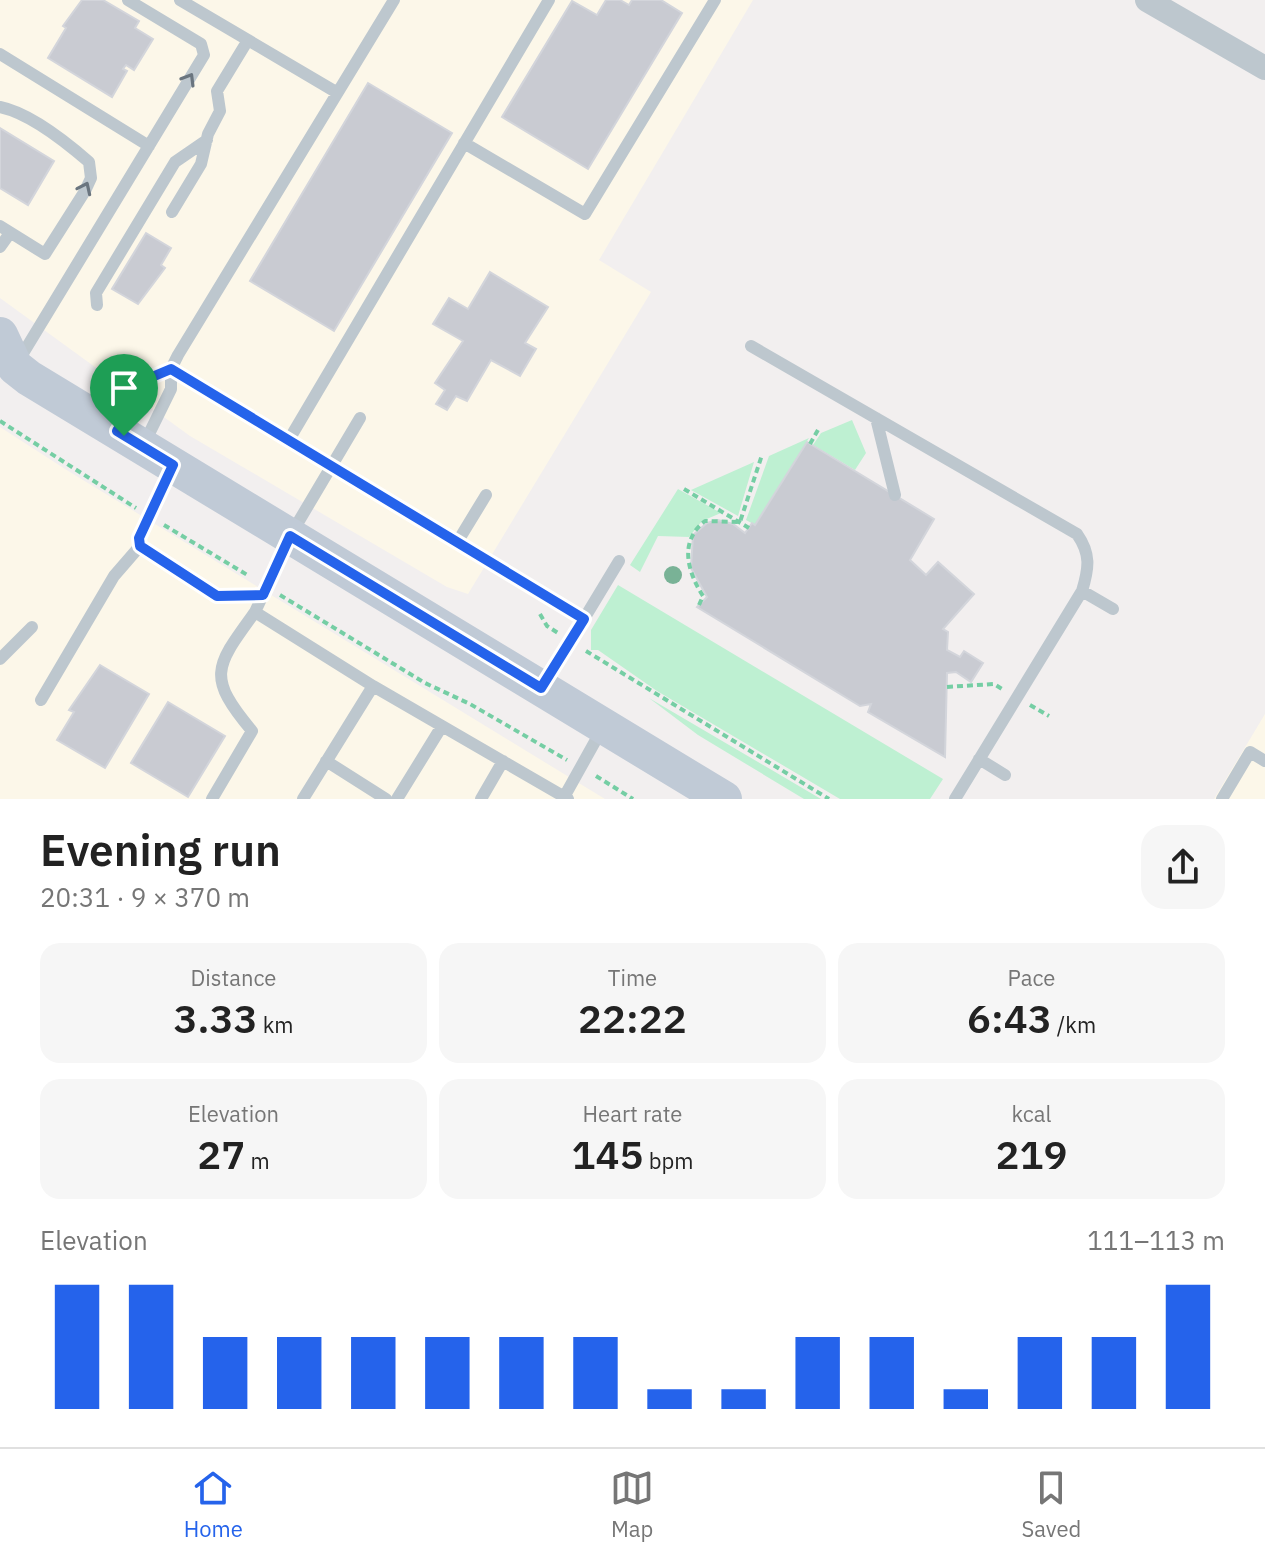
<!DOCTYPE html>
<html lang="en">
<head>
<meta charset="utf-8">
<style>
	:root { --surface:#fff; --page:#f6f6f6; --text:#222; --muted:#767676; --line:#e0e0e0; --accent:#2563eb }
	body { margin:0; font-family:"IBM Plex Sans",sans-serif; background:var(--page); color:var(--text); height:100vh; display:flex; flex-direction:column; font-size:30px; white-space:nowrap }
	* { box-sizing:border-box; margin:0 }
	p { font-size:26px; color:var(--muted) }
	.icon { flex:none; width:44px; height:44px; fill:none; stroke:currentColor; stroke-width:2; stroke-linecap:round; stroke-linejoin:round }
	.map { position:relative; height:799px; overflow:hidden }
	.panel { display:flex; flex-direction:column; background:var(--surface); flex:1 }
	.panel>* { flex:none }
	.pin { position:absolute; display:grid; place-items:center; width:68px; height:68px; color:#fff; margin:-82px -34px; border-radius:50% 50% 50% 0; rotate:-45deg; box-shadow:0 0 8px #0007 }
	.pin .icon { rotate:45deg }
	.round { display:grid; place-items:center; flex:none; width:84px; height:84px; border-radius:24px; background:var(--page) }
	.summary { display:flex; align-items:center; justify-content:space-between; height:136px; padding:0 40px }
	h1 { font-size:44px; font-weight:600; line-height:60px }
	.metrics { display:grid; grid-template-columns:repeat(3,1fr); gap:12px; height:136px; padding:8px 40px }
	.metrics div { display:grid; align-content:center; border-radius:20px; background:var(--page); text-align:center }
	.metrics b { font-size:40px; font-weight:600 }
	.metrics small { font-size:22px; font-weight:400 }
	.metrics p { font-size:22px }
	.chart { height:224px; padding:16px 40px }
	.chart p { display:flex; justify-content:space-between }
	.chart svg { width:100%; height:144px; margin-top:8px; stroke:var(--accent); stroke-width:6 }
	.tabs { display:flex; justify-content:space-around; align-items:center; height:112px; border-top:2px solid var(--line); background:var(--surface); font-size:22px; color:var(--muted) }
	.tabs a { display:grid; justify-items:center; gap:4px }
	.tabs .selected { color:var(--accent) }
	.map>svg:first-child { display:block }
	.commercial { fill:#fcf7e9 }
	.green { fill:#bef0d2 }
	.building { fill:#c9cbd2; stroke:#d3d5db; stroke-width:2 }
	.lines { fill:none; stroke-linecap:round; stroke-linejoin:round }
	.path { stroke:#75cea4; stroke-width:4; stroke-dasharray:6 4; stroke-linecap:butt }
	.lane { stroke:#bdc7ce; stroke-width:12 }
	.street { stroke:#bdc7ce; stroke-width:24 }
	.secondary { stroke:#c0cad6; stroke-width:36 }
	.tree { fill:#79b296 }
	.oneway { stroke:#6a757f }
	.route-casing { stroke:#fff; stroke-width:16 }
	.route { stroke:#2563eb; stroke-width:10 }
</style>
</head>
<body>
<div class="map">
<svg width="1265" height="799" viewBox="0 0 1265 799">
	<rect width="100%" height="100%" fill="#f2efef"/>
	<path class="commercial" d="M0 0H753L599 260 651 292 468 594 447 587 190 436 0 298Z
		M0 427 65 469 605 799H0Z
		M1265 714V799H1214Z"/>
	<path class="green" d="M852 420 866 453 855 470 813 445 821 433Z
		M809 438 755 525 746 520 769 456Z
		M754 462 738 516 691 490Z
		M678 489 721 513 702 521 689 537 658 536 640 572 630 565Z
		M618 585 943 779 930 799H840L657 691 598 650H591V630Z
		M649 698 821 799H804L698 735Z"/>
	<path class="building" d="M82 0H103L139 21 135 28 153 39 134 70 126 65 123 69 127 71 112 97 48 58 66 28 63 26Z
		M606 0H620L629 5 632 0H661L682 13 588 169 502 117 572 1 597 15Z
		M368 83 452 133 334 331 250 281Z
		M0 128 54 161 28 205 0 188Z
		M146 233 171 248 161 265 165 268 138 304 112 289Z
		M490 272 548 307 525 343 536 349 520 376 491 360 467 401 456 396 447 410 436 404 445 390 435 383 463 341 433 324 449 298 468 309Z
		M807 442 934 519 910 560 926 575 938 562 974 594 943 629 948 632 947 650 960 657 964 651 983 663 971 682 956 672 947 673 945 757 868 712 871 704 860 706 697 607 707 597 691 568 693 535 707 523 718 520 733 524 745 533 752 523 755 525Z
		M100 665 149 694 105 768 57 740 74 712 69 710Z
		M168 702 225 736 188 797 131 763Z"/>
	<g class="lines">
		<path class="path" d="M0 421 136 508
			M810 444 818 430
			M684 489 749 528
			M164 525 249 576
			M280 595 425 683 470 704 567 760
			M699 605 703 596C687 571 679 541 705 521L740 522 762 455
			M540 614 547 626 558 633
			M586 651 829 799
			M947 687 994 684 1002 689
			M1030 705 1049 716
			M596 776 633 799"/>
		<path class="lane" d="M180 0 336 92
			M0 54 149 146
			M0 107C30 113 66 142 89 162L91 178 85 191 45 254 0 226
			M464 143 585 214 715 0
			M172 212 201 164 208 134 220 111 217 91 248 40
			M0 247 10 233
			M97 305 96 293 175 162 207 140
			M751 346 1077 534C1091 554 1089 568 1082 591L955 799
			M19 360 204 55 201 44 128 0
			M171 369 584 619
			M876 418 895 495
			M119 428 152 377 171 369
			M290 438 549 0
			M144 444 171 389V369L178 355 394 0
			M172 468 139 538 140 546 217 596 263 595
			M458 541 486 495
			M1082 591 1113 609
			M0 659 32 627
			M544 685 619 561
			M373 686 568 799
			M41 700 114 576 140 546
			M979 759 1005 775
			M326 761 386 799
			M212 799 252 731C206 676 215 667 255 612
			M303 799 373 686 255 612 290 536 360 418
			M397 799 442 726
			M481 799 503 761
			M563 799 602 729
			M1222 799 1250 752 1265 761"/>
		<path class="street" d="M1147 0 1265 68"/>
		<path class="secondary" d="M0 335 15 367 29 378 724 799"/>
	</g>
	<circle class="tree" cx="673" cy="575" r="9"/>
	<defs><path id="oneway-chevron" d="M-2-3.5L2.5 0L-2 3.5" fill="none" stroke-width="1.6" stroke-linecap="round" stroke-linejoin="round" transform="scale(2)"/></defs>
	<g class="oneway">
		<use href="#oneway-chevron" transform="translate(189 79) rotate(-59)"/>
		<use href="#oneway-chevron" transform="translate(85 188) rotate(-65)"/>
	</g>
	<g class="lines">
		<g class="route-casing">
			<path id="route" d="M171 369 584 619 541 688 290 536 263 595 217 596 140 546 139 538 173 465 117 431 152 377Z"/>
		</g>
		<use href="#route" class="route"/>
	</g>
</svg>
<div class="pin" style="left:124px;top:436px;background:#1e9e55"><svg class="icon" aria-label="arrive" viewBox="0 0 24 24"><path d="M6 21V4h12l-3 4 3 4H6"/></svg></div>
</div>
<section class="panel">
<div class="summary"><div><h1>Evening run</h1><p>20:31 · 9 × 370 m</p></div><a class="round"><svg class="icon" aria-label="share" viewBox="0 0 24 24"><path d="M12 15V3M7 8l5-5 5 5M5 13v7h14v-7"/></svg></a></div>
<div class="metrics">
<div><p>Distance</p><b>3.33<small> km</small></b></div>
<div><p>Time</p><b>22:22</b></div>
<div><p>Pace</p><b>6:43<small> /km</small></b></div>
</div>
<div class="metrics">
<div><p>Elevation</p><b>27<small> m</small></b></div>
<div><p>Heart rate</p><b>145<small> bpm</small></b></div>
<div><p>kcal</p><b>219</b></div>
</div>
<div class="chart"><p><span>Elevation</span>111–113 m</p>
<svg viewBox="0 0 160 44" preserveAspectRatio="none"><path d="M5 44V6M15 44V6M25 44V22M35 44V22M45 44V22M55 44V22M65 44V22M75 44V22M85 44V38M95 44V38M105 44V22M115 44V22M125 44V38M135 44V22M145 44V22M155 44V6"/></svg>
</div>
</section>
<nav class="tabs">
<a class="selected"><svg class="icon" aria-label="home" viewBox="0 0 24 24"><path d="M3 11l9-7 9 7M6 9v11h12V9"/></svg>Home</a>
<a><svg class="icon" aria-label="map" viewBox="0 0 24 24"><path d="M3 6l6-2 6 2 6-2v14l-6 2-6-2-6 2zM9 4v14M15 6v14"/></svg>Map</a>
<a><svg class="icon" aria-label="saved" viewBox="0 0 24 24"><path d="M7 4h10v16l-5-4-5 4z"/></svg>Saved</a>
</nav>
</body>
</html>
